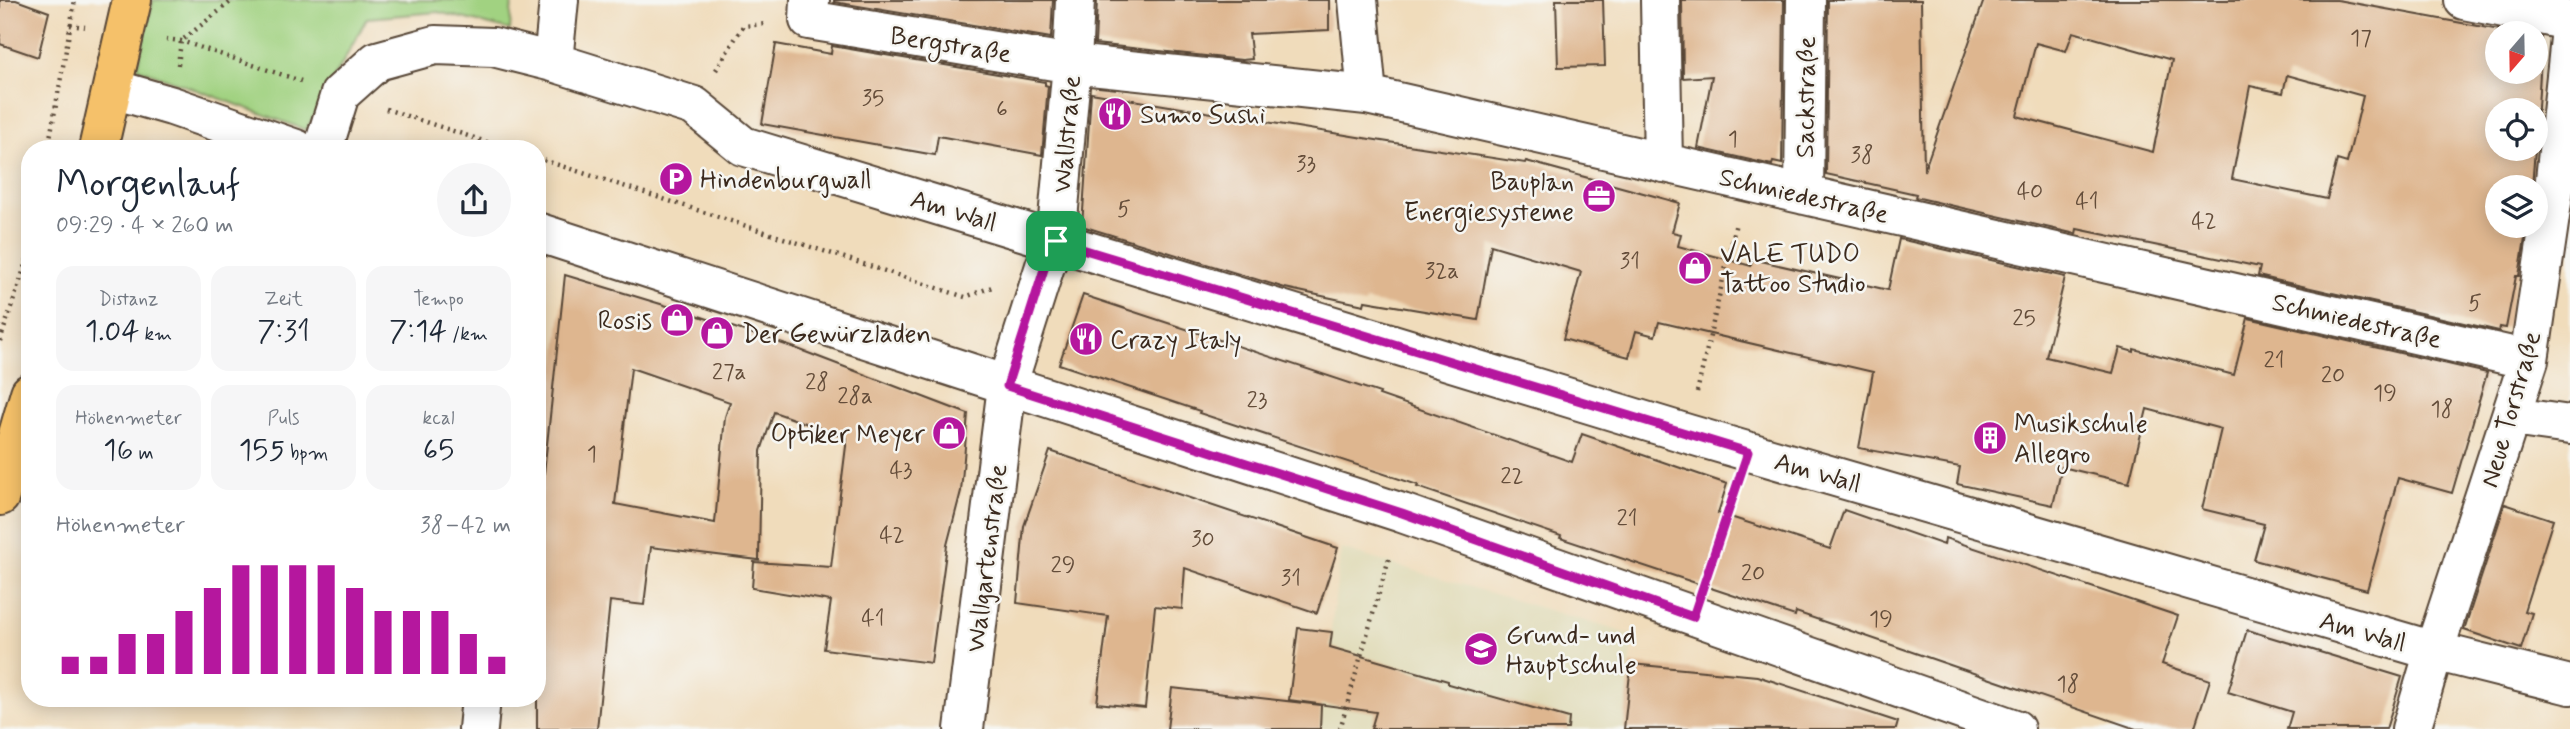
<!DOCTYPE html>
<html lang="de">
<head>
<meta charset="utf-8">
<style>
	:root { --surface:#fff; --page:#f6f6f7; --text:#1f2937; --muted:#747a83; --accent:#b5179e }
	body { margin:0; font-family:Mynerve,sans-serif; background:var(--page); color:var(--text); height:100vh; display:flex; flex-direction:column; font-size:26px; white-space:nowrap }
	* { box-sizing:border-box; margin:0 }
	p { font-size:23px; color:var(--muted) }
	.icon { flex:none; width:38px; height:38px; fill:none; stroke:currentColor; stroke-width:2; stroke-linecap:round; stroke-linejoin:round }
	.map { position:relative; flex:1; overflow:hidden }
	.side { position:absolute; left:21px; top:140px; width:525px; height:567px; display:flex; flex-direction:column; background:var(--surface); border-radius:28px; box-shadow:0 4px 18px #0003 }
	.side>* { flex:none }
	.needle { width:46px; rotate:200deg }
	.buttons { position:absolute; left:2485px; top:21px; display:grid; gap:14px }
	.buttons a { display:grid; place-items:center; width:63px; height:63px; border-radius:50%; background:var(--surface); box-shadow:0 4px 18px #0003; font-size:35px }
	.pin { position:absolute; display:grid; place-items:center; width:60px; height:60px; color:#fff; margin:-30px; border-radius:14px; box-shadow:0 4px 10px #0006 }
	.round { display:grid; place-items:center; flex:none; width:74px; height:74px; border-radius:37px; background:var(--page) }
	.headline { display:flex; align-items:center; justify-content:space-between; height:119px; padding:0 35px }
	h1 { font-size:38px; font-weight:600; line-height:52px }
	.metrics { display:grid; grid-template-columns:repeat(3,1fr); gap:10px; height:119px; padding:7px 35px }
	.metrics div { display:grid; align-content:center; border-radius:18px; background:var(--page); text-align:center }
	.metrics b { font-size:30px; font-weight:600 }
	.metrics small { font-size:19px; font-weight:400 }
	.metrics p { font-size:19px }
	.chart { height:196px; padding:14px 35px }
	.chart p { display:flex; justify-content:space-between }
	.chart svg { width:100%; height:126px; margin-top:7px; stroke:var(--accent); stroke-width:6 }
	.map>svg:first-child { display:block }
	.built { fill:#e1dcba }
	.green { fill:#a1d281; stroke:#6e7e50; stroke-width:2 }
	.building { fill:#deb68f; fill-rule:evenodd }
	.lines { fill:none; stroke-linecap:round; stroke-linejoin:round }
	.minor-casing { stroke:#564536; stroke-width:42 }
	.major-casing { stroke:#564536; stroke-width:42 }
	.path { stroke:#564536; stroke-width:4.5; stroke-dasharray:2 5; stroke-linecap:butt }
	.minor { stroke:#fff; stroke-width:38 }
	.major { stroke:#f5c16b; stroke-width:38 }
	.route-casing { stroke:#fff; stroke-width:14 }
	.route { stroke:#b5179e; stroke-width:9 }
	.labels { text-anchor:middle; stroke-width:5; stroke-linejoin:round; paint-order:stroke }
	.number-label { font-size:23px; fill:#644d3a }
	.street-label { font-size:26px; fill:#3b2a1e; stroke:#f6f6f2 }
	.poi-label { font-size:26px; fill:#3b2a1e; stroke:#f6f6f2; text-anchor:start }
</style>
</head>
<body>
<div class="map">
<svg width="2570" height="729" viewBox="0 0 2570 729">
	<rect width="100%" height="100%" fill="#f6f6f2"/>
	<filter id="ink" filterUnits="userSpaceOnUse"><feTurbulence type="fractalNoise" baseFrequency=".0143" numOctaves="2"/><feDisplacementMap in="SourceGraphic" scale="14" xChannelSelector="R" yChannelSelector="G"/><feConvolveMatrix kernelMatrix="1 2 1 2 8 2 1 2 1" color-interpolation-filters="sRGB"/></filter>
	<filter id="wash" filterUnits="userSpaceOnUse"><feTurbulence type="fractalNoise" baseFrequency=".00686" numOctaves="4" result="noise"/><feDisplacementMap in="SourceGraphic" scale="28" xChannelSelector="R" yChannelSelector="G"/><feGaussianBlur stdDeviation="1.57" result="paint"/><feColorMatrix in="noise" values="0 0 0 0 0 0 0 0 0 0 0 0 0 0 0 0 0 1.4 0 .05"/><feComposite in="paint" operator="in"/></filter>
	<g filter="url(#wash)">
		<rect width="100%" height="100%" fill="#f0dcbb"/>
		<path class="built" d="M1341 549 1633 635 1624 729H1319Z"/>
		<path class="green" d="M153 0H512L510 30 438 12 367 18 306 130 137 68Z"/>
		<g id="blocks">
			<path class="building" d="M0 0H16L49 12 38 57 0 44Z
				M834 0H1053L1051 38 834 2Z
				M1097 0H1329V30L1249 34 1252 59 1242 60 1095 44Z
				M1556 0H1603L1605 66 1558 67Z
				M1682 0H1784L1782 164 1773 162 1772 165 1698 148 1712 76 1683 78Z
				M1828 0H1921L1924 171 1984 0H2337L2516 33H2497V72H2536V37L2542 38 2536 142V110H2497V149H2535L2532 187H2497V226H2527L2519 276H2516L2506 328 2500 327 2499 331 2258 276 2260 267 2077 229 2076 234 1915 197 1916 194 1826 174ZM2073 32 2172 60 2153 152 2017 116 2036 43 2066 51ZM2287 75 2363 96 2347 163 2337 160 2327 199 2232 179 2250 86 2283 93Z
				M776 44 831 54 832 46 1045 82V85L1048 86 1042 155 938 136 935 155 762 124Z
				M1091 93 1382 141 1525 163 1526 161 1680 203 1672 232 1681 234 1678 246 1751 266 1752 259 1888 290 1899 239 2065 277 2046 357 2113 373 2120 348 2134 352V349L2234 375 2248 318 2487 373 2452 493 2398 478 2367 590 2254 560 2264 524 2202 509 2221 429 2147 409 2129 483 2062 467 2053 505 1957 484 1960 467 1859 448 1873 372 1659 322 1655 336 1636 331 1629 357 1563 339 1581 272 1491 245 1478 320 1365 301 1364 305 1285 288 1082 226Z
				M565 275 687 312 795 348 968 414 961 491 947 545 931 663 824 649 831 601 752 588 754 562 831 567 847 438 774 412 761 451 759 560 651 547 644 605 610 601 597 729H537V539ZM631 368 730 402 725 417 715 523 615 504Z
				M1083 295 1380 393 1379 395 1572 462 1582 434 1727 484 1718 513 1830 549 1844 510 1944 545 1945 538 2178 616 2162 664 2210 680 2194 729H2136L1796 612 1795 616 1560 538 1561 536 1417 487 1418 485 1199 413 1200 411 1059 364Z
				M1050 451 1338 548 1317 613 1185 568 1182 609 1155 606 1145 708 1097 703 1108 616 1017 603 1024 526Z
				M2505 504 2553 520 2524 611 2532 613 2521 649 2464 630Z
				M1298 628 1332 632 1330 647 1448 681V684L1569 718 1568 729H1371L1376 712 1289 700Z
				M2247 630 2402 677 2386 729H2287L2292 712 2228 692Z
				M1631 664 1757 676 1898 722 1896 729H1624Z
				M1172 688 1321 705 1320 729H1167Z"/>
		</g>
	</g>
	<g filter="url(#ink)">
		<use href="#blocks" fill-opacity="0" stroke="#564536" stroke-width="2"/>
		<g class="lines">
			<g class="minor-casing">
				<path id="minor" d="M810 0 809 20 1072 64 1367 95 2529 360
					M1358 0 1367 95
					M1660 0 1663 163
					M2464 0 2570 21
					M553 62 559 0
					M113 89 172 106 296 149
					M323 149 340 94 377 61 435 45 493 47 553 62 694 106 743 146 1688 434 2434 651 2570 685
					M1804 195 1806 0
					M537 232 1402 513 2015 729
					M2512 417 2570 425
					M478 729 481 698
					M964 729 1007 386 1045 266 1056 241 1072 64 1075 0
					M2411 729 2434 651 2529 360 2554 189 2570 38"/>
			</g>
			<g class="major-casing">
				<path id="major" d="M98 149 132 0
					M0 496 30 393"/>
			</g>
			<path class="path" d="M70 25 85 27
				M166 39 181 41 301 81
				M178 65 181 41 233 0
				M716 70 743 26 766 24
				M386 109 508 149
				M48 149 75 0
				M537 158 965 297 992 287
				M0 341 30 251
				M1697 392 1736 223
				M1706 577 1735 492
				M1340 729 1390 555"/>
			<use href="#minor" class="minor"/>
			<use href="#major" class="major"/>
		</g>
	</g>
	<g class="lines" filter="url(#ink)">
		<g class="route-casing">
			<path id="route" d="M1056 241 1748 452 1693 617 1402 513 1007 386 1045 266Z"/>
		</g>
		<use href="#route" class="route"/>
	</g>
	<defs>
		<g id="restaurant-disc" transform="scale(1.75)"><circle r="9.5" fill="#b5179e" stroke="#f6f6f2"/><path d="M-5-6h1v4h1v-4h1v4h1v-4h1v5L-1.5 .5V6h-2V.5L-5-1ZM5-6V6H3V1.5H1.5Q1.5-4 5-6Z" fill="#fff"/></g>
		<g id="parking-disc" transform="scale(1.75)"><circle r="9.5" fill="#b5179e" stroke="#f6f6f2"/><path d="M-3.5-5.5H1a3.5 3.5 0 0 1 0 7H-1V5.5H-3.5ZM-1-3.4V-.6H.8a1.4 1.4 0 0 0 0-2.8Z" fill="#fff"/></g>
		<g id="office-disc" transform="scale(1.75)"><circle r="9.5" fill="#b5179e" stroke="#f6f6f2"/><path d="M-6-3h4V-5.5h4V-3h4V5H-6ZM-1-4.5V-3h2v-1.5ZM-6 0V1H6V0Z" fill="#fff"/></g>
		<g id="shop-disc" transform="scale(1.75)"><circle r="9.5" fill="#b5179e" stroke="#f6f6f2"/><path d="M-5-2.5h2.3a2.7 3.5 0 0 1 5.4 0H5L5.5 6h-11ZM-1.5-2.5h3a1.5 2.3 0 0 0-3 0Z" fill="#fff"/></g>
		<g id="building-disc" transform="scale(1.75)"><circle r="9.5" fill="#b5179e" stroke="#f6f6f2"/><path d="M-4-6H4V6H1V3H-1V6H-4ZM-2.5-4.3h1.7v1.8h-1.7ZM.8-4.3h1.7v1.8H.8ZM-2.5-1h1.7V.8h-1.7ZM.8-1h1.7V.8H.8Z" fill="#fff"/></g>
		<g id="school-disc" transform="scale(1.75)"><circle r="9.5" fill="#b5179e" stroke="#f6f6f2"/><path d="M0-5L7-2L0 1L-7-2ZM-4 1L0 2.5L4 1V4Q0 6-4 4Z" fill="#fff"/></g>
	</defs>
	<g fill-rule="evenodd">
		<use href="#restaurant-disc" x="1115" y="114"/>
		<use href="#parking-disc" x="676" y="179"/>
		<use href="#office-disc" x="1599" y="196"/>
		<use href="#shop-disc" x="1695" y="268"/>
		<use href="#shop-disc" x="677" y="320"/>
		<use href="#shop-disc" x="717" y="333"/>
		<use href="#restaurant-disc" x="1086" y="339"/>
		<use href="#shop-disc" x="949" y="433"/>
		<use href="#building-disc" x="1990" y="438"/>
		<use href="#school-disc" x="1481" y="649"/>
	</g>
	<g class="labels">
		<g class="number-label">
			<text x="2361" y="45">17</text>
			<text x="873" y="105">35</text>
			<text x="1002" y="116">6</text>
			<text x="1733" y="146">1</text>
			<text x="1862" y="162">38</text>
			<text x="1306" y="171">33</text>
			<text x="2030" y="198">40</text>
			<text x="2087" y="208">41</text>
			<text x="1124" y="216">5</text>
			<text x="2204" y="228">42</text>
			<text x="1630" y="268">31</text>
			<text x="1442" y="278">32a</text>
			<text x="2475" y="310">5</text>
			<text x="2024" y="325">25</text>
			<text x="2274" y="367">21</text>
			<text x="729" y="379">27a</text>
			<text x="2333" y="382">20</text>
			<text x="817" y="389">28</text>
			<text x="2385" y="400">19</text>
			<text x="855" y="403">28a</text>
			<text x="1257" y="407">23</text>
			<text x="2442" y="416">18</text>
			<text x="592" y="461">1</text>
			<text x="901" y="477">43</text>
			<text x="1512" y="483">22</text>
			<text x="1627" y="525">21</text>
			<text x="892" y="542">42</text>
			<text x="1203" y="546">30</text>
			<text x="1063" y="572">29</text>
			<text x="1753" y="580">20</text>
			<text x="1291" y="585">31</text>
			<text x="873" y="625">41</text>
			<text x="1881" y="626">19</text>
			<text x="2068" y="691">18</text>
		</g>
		<g class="street-label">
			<text transform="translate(951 44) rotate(9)" y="9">Bergstraße</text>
			<text transform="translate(1805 97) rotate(-89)" y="9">Sackstraße</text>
			<text transform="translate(1066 134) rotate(-85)" y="9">Wallstraße</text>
			<text transform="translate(1804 195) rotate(13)" y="9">Schmiedestraße</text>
			<text transform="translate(954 210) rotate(17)" y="9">Am Wall</text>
			<text transform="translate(2357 320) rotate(13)" y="9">Schmiedestraße</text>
			<text transform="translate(2510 409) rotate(-74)" y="9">Neue Torstraße</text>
			<text transform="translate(1818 472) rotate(16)" y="9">Am Wall</text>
			<text transform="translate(986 558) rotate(-83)" y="9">Wallgartenstraße</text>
			<text transform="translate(2363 631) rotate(16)" y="9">Am Wall</text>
		</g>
		<g class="poi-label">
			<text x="1140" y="123">Sumo Sushi</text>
			<text x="700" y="188">Hindenburgwall</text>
			<text x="1574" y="190" text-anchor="end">Bauplan<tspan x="1574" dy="30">Energiesysteme</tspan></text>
			<text x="1720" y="262">VALE TUDO<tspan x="1720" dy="30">Tattoo Studio</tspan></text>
			<text x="652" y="329" text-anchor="end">Rosis</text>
			<text x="742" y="342">Der Gewürzladen</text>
			<text x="1110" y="348">Crazy Italy</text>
			<text x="2014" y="432">Musikschule<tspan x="2014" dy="30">Allegro</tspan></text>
			<text x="925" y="442" text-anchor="end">Optiker Meyer</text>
			<text x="1506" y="643">Grund- und<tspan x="1506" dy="30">Hauptschule</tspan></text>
		</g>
	</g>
</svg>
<div class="buttons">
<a><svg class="needle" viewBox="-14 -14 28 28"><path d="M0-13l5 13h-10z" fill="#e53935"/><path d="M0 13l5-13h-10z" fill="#747a83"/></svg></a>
<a><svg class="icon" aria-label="locate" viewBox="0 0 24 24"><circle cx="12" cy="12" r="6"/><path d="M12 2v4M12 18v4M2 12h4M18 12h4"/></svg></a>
<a><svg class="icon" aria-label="layers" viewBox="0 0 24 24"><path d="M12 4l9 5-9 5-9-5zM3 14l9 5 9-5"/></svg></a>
</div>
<div class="pin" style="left:1056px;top:241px;background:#1e9e55"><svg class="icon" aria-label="arrive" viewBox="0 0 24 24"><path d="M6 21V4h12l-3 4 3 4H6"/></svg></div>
<section class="side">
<div class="headline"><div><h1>Morgenlauf</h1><p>09:29 · 4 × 260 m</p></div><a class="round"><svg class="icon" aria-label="share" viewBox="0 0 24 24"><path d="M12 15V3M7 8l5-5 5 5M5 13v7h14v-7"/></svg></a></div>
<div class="metrics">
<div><p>Distanz</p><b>1.04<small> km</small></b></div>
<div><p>Zeit</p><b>7:31</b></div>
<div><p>Tempo</p><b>7:14<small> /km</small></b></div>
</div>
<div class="metrics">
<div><p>Höhenmeter</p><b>16<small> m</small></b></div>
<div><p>Puls</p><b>155<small> bpm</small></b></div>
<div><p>kcal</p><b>65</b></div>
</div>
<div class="chart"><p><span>Höhenmeter</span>38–42 m</p>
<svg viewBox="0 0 160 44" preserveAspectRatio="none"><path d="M5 44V38M15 44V38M25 44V30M35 44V30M45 44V22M55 44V14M65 44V6M75 44V6M85 44V6M95 44V6M105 44V14M115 44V22M125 44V22M135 44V22M145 44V30M155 44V38"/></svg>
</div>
</section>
</div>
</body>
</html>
